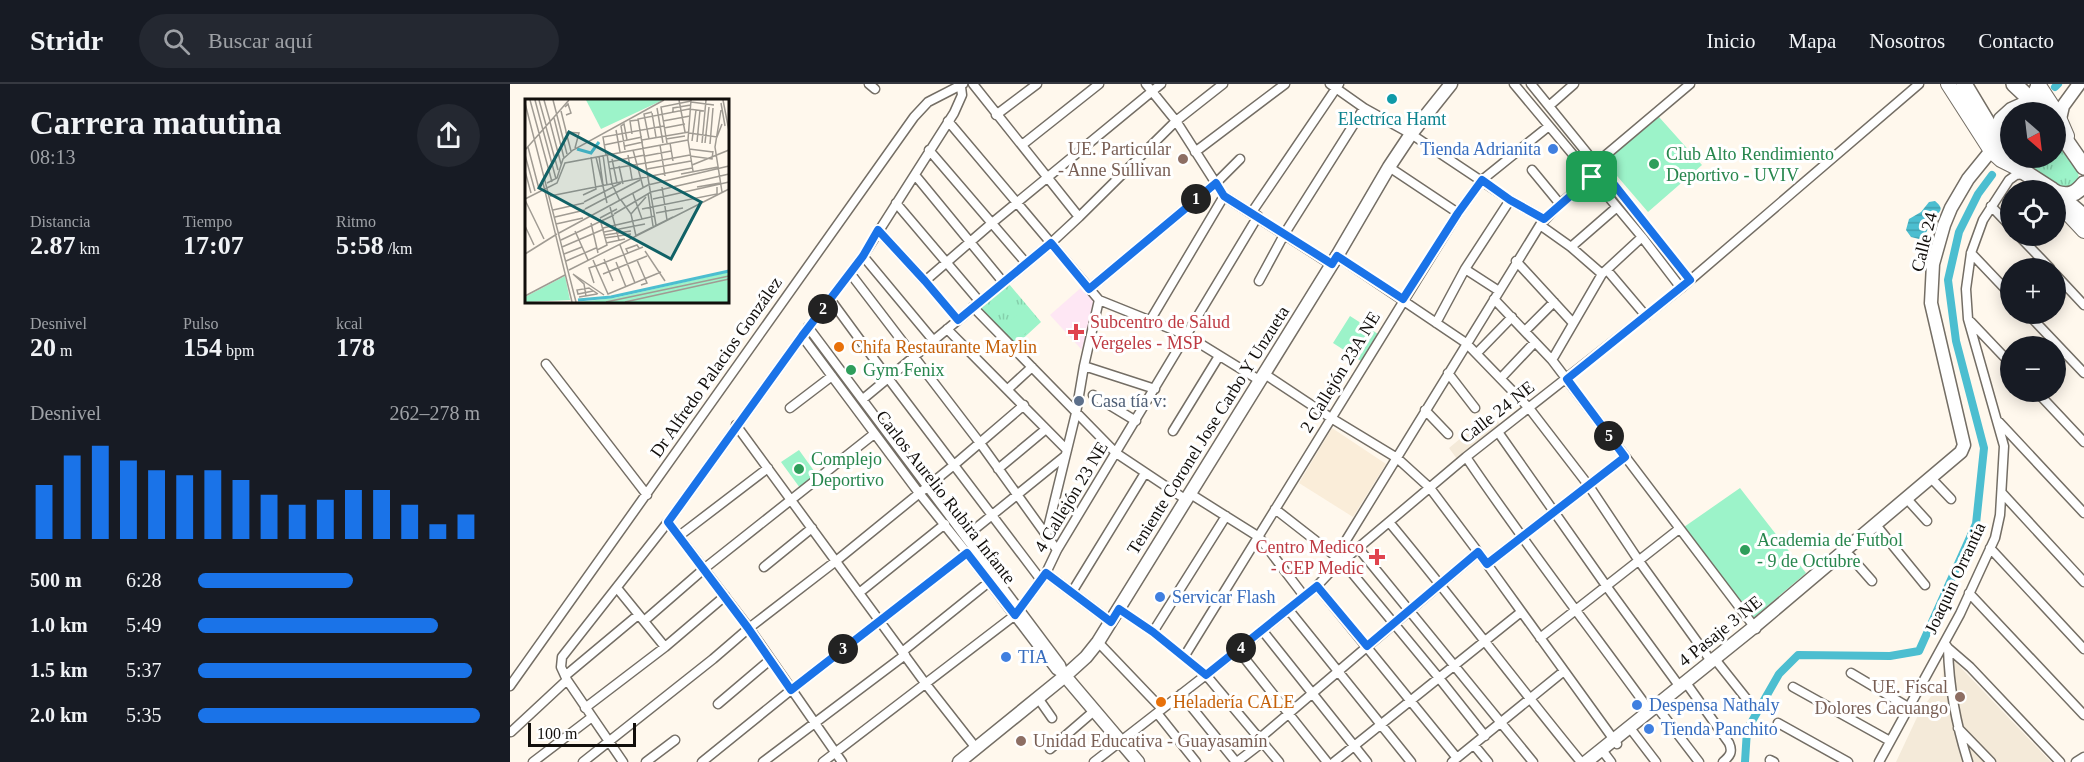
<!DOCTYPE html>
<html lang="es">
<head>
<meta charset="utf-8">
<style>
	:root { --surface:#171b24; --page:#242831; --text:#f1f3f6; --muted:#9ea1a6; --line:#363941; --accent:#1a73e8 }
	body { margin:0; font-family:Georgia,serif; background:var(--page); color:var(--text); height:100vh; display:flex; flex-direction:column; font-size:22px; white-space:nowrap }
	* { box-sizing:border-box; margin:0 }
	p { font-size:20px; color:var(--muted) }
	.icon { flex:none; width:33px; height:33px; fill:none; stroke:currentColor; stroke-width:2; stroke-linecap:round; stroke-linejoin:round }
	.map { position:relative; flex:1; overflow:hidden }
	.side { display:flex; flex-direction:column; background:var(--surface); width:510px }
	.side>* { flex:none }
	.needle { width:39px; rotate:152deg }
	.tools { position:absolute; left:1490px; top:18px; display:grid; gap:12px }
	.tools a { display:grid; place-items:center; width:66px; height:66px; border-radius:50%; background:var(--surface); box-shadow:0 3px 15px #0003; font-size:30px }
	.scale { position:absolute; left:18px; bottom:15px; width:108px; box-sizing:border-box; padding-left:6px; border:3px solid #120f0c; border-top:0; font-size:16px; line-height:21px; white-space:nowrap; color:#120f0c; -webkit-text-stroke:4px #fff; paint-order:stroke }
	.pin { position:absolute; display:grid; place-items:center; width:51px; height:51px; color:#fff; margin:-26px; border-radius:12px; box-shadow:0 3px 9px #0006 }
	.km { position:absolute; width:30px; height:30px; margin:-15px; border-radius:50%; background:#222; color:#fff; font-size:16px; line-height:30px; text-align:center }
	.round { display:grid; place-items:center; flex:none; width:63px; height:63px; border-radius:32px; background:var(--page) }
	.headline { display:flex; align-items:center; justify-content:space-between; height:102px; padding:0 30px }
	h1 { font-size:33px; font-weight:800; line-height:45px }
	.metrics { display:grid; grid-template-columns:repeat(3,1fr); gap:9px; height:102px; padding:6px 30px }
	.metrics div { display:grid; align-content:center }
	.metrics b { font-size:26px; font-weight:800 }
	.metrics small { font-size:16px; font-weight:400 }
	.metrics p { font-size:16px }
	.chart { height:168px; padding:12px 30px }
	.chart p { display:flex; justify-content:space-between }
	.chart svg { width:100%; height:108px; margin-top:6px; stroke:var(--accent); stroke-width:6 }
	ul { padding:0 30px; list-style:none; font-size:20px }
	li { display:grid; grid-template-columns:96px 72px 1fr; align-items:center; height:45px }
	li i { height:15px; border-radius:8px; background:var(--accent) }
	header { display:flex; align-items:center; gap:36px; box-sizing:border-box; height:84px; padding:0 30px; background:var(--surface); border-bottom:2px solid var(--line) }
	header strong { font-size:28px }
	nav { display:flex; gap:33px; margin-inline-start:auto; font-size:21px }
	.search { width:420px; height:54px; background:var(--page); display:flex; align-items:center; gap:15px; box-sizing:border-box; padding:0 21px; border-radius:33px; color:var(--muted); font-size:22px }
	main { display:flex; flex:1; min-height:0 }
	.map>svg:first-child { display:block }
	.commercial { fill:#faedd9 }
	.built { fill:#f4ead9 }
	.medical { fill:#fee7f4 }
	.park { fill:url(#park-tufts) }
	.pitch { fill:#9cf3c9 }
	.water { fill:url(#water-rules) }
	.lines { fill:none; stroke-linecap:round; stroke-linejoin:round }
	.canal { stroke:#4cbed0; stroke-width:8 }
	.street-casing { stroke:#746e65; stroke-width:11 }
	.secondary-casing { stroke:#746e65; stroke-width:15 }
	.primary-casing { stroke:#746e65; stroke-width:16 }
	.highway-casing { stroke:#746e65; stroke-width:18 }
	.street { stroke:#fff; stroke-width:8 }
	.secondary { stroke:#fff; stroke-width:12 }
	.primary { stroke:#fff; stroke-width:14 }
	.highway { stroke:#fff; stroke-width:15 }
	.route-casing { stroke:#fff; stroke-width:12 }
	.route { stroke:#1a73e8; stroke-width:8 }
	.culture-dot { fill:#0f9aa8; stroke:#fff; stroke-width:2 }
	.shop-dot { fill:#3f7fe0; stroke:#fff; stroke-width:2 }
	.education-dot { fill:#8d6e63; stroke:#fff; stroke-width:2 }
	.leisure-dot { fill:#2e9e5b; stroke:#fff; stroke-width:2 }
	.health-dot { fill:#e0444e; stroke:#fff; stroke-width:2 }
	.food-dot { fill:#e8710a; stroke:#fff; stroke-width:2 }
	.service-dot { fill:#5c6f8a; stroke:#fff; stroke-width:2 }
	.labels { text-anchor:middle; stroke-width:6; stroke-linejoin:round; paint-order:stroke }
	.culture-label { font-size:18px; fill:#0d838f; stroke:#fff }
	.education-label { font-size:18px; fill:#785e54; stroke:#fff; text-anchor:end }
	.shop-label { font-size:18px; fill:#366cbe; stroke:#fff; text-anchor:start }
	.leisure-label { font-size:18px; fill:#27864d; stroke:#fff; text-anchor:start }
	.street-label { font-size:18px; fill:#120f0c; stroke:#fff }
	.health-label { font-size:18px; fill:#be3a42; stroke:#fff; text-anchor:start }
	.food-label { font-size:18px; fill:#c56008; stroke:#fff; text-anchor:start }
	.service-label { font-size:18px; fill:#4e5e75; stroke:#fff; text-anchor:start }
	.inset-river { fill:none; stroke:#4cbed0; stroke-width:3 }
	.inset-road { fill:none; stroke:#a09b93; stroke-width:1.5 }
	.view { fill:#106166; fill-opacity:0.15; stroke:#106166; stroke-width:3 }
	.inset-edge { fill:none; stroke:#120f0c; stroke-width:3 }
</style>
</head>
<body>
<header>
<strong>Stridr</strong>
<div class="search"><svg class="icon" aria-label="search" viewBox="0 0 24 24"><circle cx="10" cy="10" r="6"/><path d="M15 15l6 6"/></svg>Buscar aquí</div>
<nav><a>Inicio</a><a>Mapa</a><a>Nosotros</a><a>Contacto</a></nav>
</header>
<main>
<section class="side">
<div class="headline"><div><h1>Carrera matutina</h1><p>08:13</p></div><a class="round"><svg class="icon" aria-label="share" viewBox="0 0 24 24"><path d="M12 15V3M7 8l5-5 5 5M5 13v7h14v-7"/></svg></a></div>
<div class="metrics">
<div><p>Distancia</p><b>2.87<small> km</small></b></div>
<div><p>Tiempo</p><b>17:07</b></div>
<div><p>Ritmo</p><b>5:58<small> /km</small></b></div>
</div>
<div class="metrics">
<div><p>Desnivel</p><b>20<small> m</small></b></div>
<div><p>Pulso</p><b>154<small> bpm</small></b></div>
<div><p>kcal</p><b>178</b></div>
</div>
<div class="chart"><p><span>Desnivel</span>262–278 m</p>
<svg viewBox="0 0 160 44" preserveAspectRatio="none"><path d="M5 44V22M15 44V10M25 44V6M35 44V12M45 44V16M55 44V18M65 44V16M75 44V20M85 44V26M95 44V30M105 44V28M115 44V24M125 44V24M135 44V30M145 44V38M155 44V34"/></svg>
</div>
<ul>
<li><b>500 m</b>6:28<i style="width:55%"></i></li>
<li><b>1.0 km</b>5:49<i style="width:85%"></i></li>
<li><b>1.5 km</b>5:37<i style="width:97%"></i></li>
<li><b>2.0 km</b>5:35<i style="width:100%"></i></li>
</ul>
</section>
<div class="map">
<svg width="1574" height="678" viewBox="0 0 1574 678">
	<defs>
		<pattern id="park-tufts" width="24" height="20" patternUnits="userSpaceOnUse" patternTransform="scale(1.5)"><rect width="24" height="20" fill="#9cf3c9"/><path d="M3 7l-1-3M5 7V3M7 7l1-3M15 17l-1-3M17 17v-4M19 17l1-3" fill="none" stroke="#85cfab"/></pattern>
		<pattern id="water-rules" width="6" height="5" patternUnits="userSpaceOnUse" patternTransform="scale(1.5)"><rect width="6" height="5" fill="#4cbed0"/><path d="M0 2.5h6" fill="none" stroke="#41a2b1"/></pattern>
	</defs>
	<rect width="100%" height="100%" fill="#fff8ed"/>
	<path class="commercial" d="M822 344 876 380 843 433 789 399Z"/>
	<path class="built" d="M981 329 990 340 947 375 939 364Z
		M1435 567 1541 678H1386L1410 627 1432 598Z"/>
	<path class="medical" d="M573 202 585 215 572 266 540 231Z"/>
	<path class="park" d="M1545 54 1568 86 1569 98 1555 107 1505 74H1545Z
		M499 200 531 238 505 262 470 225Z"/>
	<path class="pitch" d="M1149 33 1192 81 1138 128 1095 78Z
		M517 222 529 237 505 259 492 244Z
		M840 232 868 250 851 277 823 259Z
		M289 366 307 391 290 404 271 378Z
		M1230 404 1296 489 1242 535 1174 443Z"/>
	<path class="water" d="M1425 117C1437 127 1427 128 1422 136 1416 144 1419 150 1409 155L1401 153 1396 146 1399 135 1411 128 1419 118Z"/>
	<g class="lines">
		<path class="canal" d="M1545 3 1548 0
			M1235 678 1237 646 1269 590 1288 571 1380 572 1409 567 1466 440 1474 364 1446 257 1438 196 1449 148 1468 110 1482 91"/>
		<g class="street-casing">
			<path id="street" d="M359 0 365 5
				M463 0 569 133
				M636 0 666 37 714 112 822 181
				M820 0 854 24 901 50 1000 116 1034 135
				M1004 0 1132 153 1171 204
				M1021 0 1180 196
				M1039 22 1064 0
				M486 31 527 0
				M438 37 589 216 676 251 749 296
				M512 61 589 0
				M419 66 516 179
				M685 68 775 0
				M1084 81 1180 0
				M879 83 948 129
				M1022 86 1050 120
				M405 91 493 198
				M386 119 470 218
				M1481 122 1500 142
				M742 128 829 0
				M1030 141 1061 163 1092 190
				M368 146 415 197 448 236
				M1509 152 1540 184
				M1132 153 1092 190 1042 276 1246 545
				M1061 163 1107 123
				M1461 169 1500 210
				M353 172 423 256
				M827 172 956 259 1019 324 1079 402 1129 477 1201 577
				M1006 177 1063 239
				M955 185 989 207
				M1097 186 1136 232
				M340 189 470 359 547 466
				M1545 190 1574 221
				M415 197 482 139 651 0
				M749 197 775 149 854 24
				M579 205 706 99 730 75
				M320 215 378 294 531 496
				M984 215 1042 276
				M463 223 606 369 675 415
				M1518 230 1574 289
				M641 235 714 112
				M1461 238 1500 279
				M926 239 955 185 1000 116
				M298 243 551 581 555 592
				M437 245 556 365
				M1015 247 1044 218
				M292 252 409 409 457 469 546 586 555 592
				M967 269 1002 233
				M36 280 137 411
				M574 282 645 305
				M753 289 821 334 887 374 920 404 977 480 1107 660
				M938 289 965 324
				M991 294 1025 258
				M498 305 522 283
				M1527 308 1574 358
				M583 311 626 337
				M353 315 541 159 569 133 666 37 713 0
				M280 324 322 292
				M915 326 938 350
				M1489 338 1574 429
				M226 341 415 599 466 664
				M663 347 709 272
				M988 348 1097 503 1170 603
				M956 373C1015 460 1079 543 1140 627
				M488 385 536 345
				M1421 394 1441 415
				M679 409 749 453 794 512
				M1492 409 1574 498
				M1397 415 1417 437
				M765 425 833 478 929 594 975 652
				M158 438 239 544 332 678
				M879 438C945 517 1006 599 1071 678
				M1366 441 1415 501
				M169 452 258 384
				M536 452 566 329 574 282 589 216
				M455 453 555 372
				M1480 464 1574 565
				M849 465 1023 678
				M1340 472 1362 497
				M977 480 1115 373
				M254 483 302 444
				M822 485 827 471 1030 141 1050 120 1082 93
				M536 489 601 538
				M807 502 947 674
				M107 504 155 563
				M562 508 635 389
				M349 509 435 440
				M1459 509 1574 631
				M609 525 643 548 696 591 769 678
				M778 525 901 678
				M134 537 195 484 364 350
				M752 546 857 678
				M643 548 716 432
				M1030 554 1169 445
				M588 558 652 625
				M1436 561 1438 564C1439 603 1446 640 1458 678
				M1438 564 1460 583 1550 678
				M728 566 817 678
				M392 568 479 498
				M674 573 948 129 972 96 1039 42
				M1208 579 1239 618
				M1341 589 1398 623
				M55 592 128 531
				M0 602 404 33 418 18 453 0
				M1179 603 1219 659C1223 668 1220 672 1213 678
				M1283 603 1380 657
				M671 610 726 678
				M528 614 542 634
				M208 620 260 576
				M75 624 155 563 215 512
				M1150 627 1189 678
				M647 629 686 678
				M1268 639 1338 678
				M1120 644 1146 678
				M1448 644 1481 678
				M1 648 57 596
				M750 654 968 468
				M964 661 978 678
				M540 665 584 627
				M1095 670 1101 678
				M1260 676 1264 678
				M23 678 82 633
				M73 678 203 575 239 544 326 477 444 381 514 321
				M113 678 57 596 51 583 52 573 158 438 292 252 353 172 444 29 452 11 451 3
				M136 678 165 656
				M192 678 281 606 457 469
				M253 678 395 571
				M313 678 505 531 536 489 547 466 748 132
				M584 678 728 566 807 502 822 486 956 373 1171 204 1409 0
				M727 678 753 658
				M824 678 1011 528
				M942 678 1054 587
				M1369 678 1450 530 1485 454 1490 431 1494 362 1458 235 1456 205 1461 169 1473 136 1499 96 1506 91 1514 90
				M1566 678 1574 673"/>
		</g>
		<g class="secondary-casing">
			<path id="secondary" d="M1550 35 1553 22 1569 0
				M555 592 628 678
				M449 678 555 592 576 573 588 558 827 172 879 83 901 50 941 0
				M1076 678 1244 543 1451 368 1454 361 1421 219 1423 180 1434 141 1441 124 1458 95 1484 63 1490 35 1501 25 1521 16 1528 0"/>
		</g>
		<g class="primary-casing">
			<path id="primary" d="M1438 0 1481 67 1491 76 1505 83
				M1528 0 1547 29 1557 52
				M1545 116 1574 147"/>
		</g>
		<g class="highway-casing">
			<path id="highway" d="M1454 0 1499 75 1511 86 1542 106
				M1504 0 1534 28
				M1545 41 1574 83
				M1545 108 1574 133
				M1546 109C1559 113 1566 110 1574 100"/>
		</g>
		<use href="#street" class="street"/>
		<use href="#secondary" class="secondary"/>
		<use href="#primary" class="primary"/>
		<use href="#highway" class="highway"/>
	</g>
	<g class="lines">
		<g class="route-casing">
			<path id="route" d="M1087 79 1180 196 1057 295 1115 373 977 480 968 468 857 562 807 502 696 591 643 548 609 525 601 538 536 489 505 531 457 469 281 606 238 544 158 438 292 252 353 172 368 146 415 197 448 236 541 159 579 205 706 99 714 112 822 180 827 172 893 215 948 129 972 96 1000 116 1034 135 1082 93 1077 87Z"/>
		</g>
		<use href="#route" class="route"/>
	</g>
	<circle class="culture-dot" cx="882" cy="15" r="6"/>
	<g class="shop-dot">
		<circle cx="1043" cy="65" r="6"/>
		<circle cx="650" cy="513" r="6"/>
		<circle cx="496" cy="573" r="6"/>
		<circle cx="1127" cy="621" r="6"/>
		<circle cx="1139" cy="645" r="6"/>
	</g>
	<g class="education-dot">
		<circle cx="673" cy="75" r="6"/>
		<circle cx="1450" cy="613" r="6"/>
		<circle cx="511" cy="657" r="6"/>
	</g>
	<g class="leisure-dot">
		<circle cx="1144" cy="80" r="6"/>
		<circle cx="341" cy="286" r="6"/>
		<circle cx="289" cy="385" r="6"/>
		<circle cx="1235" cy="466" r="6"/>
	</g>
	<g class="health-dot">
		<path d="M563 239h6v6h6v6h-6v6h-6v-6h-6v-6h6z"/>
		<path d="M864 464h6v6h6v6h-6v6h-6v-6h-6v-6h6z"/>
	</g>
	<g class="food-dot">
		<circle cx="329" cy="263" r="6"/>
		<circle cx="651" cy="618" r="6"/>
	</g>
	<circle class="service-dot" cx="569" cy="317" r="6"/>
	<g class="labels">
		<g class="culture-label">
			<text x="882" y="41">Electríca Hamt</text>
		</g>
		<g class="education-label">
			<text x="661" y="71">UE. Particular<tspan x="661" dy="21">- Anne Sullivan</tspan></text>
			<text x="1438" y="609">UE. Fiscal<tspan x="1438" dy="21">Dolores Cacuango</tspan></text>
			<text x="523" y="663" text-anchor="start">Unidad Educativa - Guayasamín</text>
		</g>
		<g class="shop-label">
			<text x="1031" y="71" text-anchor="end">Tienda Adrianita</text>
			<text x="662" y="519">Servicar Flash</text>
			<text x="508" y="579">TIA</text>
			<text x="1139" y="627">Despensa Nathaly</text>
			<text x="1151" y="651">Tienda Panchito</text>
		</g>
		<g class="leisure-label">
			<text x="1156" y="76">Club Alto Rendimiento<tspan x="1156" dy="21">Deportivo - UVIV</tspan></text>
			<text x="353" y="292">Gym Fenix</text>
			<text x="301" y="381">Complejo<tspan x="301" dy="21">Deportivo</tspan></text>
			<text x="1247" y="462">Academia de Futbol<tspan x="1247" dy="21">- 9 de Octubre</tspan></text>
		</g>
		<g class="street-label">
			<text transform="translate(1414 158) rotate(-76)" y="6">Calle 24</text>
			<text transform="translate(206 283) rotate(-55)" y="6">Dr Alfredo Palacios González</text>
			<text transform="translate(830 288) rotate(-59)" y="6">2 Callejón 23A NE</text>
			<text transform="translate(987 328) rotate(-38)" y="6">Calle 24 NE</text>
			<text transform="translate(698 346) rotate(-58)" y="6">Teniente Coronel Jose Carbo Y Unzueta</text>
			<text transform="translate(436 413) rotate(52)" y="6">Carlos Aurelio Rubira Infante</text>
			<text transform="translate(561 413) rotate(-59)" y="6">4 Callejón 23 NE</text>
			<text transform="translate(1445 494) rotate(-65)" y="6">Joaquin Orrantia</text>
			<text transform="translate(1210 547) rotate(-39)" y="6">4 Pasaje 3 NE</text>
		</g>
		<g class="health-label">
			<text x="580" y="244">Subcentro de Salud<tspan x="580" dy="21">Vergeles - MSP</tspan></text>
			<text x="854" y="469" text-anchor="end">Centro Medico<tspan x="854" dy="21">- CEP Medic</tspan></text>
		</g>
		<g class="food-label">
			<text x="341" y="269">Chifa Restaurante Maylin</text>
			<text x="663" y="624">Heladería CALE</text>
		</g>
		<g class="service-label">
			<text x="581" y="323">Casa tía v:</text>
		</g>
	</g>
	<g transform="translate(15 15)">
		<rect width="204" height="204" fill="#fff8ed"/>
		<path d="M61 1H138L76 30Z" fill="#9cf3c9"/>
		<path d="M204 173V203H53L89 199Z" fill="#9cf3c9"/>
		<path d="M40 177 45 201 0 203V198Z" fill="#9cf3c9"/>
		<path class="inset-river" d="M52 50 66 54 74 43M53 201 86 198 204 172"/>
		<path class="inset-road" d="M5 1 14 34M10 1 31 80M14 1 21 26M19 1 25 22M28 1 42 55M154 1 160 33M166 1 163 41 168 72M198 1 204 32M166 3 189 6M0 4 51 203M196 4 200 27M40 8 43 5 46 14 41 16M132 9 138 44M196 11 190 48 197 93M36 12 41 32M148 13V9L166 6M127 14 131 38M29 19 39 59M138 22 165 17M25 23 36 65M21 28 33 71M139 29 160 25M91 31 95 53M164 34 192 38 197 25M14 35 27 83M107 35 105 22 113 21M124 40 119 15 127 13M141 40 160 37M117 41 164 33M167 42 171 11M172 43 175 11M142 44 136 8 166 2M145 44 148 62M177 44 181 1M180 44 184 8M185 45 188 9M79 46 117 38M135 46 140 77M100 47 118 43M3 48 14 90M164 50 188 53M0 51 44 1M100 51 96 27 99 25 102 41M108 51 118 88M46 52 41 33 54 34 50 49M82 55 87 85 95 102M0 56 10 92M78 56 82 86M81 56 78 38 139 27M103 56 107 80M74 57 78 86M120 57 146 52M165 57 187 60 188 52M71 58 82 104M87 60 92 84M84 63 120 56M121 64 165 56M167 66 204 51M94 67 98 85M84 70 121 64M122 70 166 62M0 72 6 94M156 75 193 68M18 84 47 203M22 84 32 79 38 60 48 51 139 1M137 88 142 121M172 88 195 84M123 94 128 127M108 95 117 120M58 96 71 90 66 58M25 97 167 69M0 100 32 84 40 64 163 41M128 100 204 83M0 101 19 140M96 101 106 115 111 137M59 103 96 84M85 108 94 141M60 110 115 81M117 110 192 95V88M28 111 59 104M131 114 158 109M89 115 126 93 204 75M106 115 121 98M30 118 60 111M75 119 92 110M66 124 73 154M31 125 58 119M131 126 113 20 164 10 179 12M0 127 9 146M78 129 130 117M50 132 63 161M79 133 120 125M34 134 123 86 204 67M80 136 106 132M110 137 148 118M80 139 106 135M36 141 89 116M81 144 100 140M95 146 110 184M37 148 79 130M72 151 82 146 75 120M120 152 140 182M103 154 101 150 112 146 114 149M0 155 32 135M39 155 57 148M79 160 88 182M68 161 83 195 136 173M112 161 122 184 116 186M41 162 71 149M91 163 101 188M71 167 118 148M44 171 204 90M78 175 122 157M69 184 64 169 70 167M68 192 53 195 52 191 64 189 73 195M0 197 40 176M61 197 59 185 48 175 79 196M54 198 72 195M81 203 204 177M100 203 204 180"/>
		<path class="view" d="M44 33 176 103 146 160 14 89Z"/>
		<rect width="204" height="204" class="inset-edge"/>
	</g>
</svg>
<div class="tools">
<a><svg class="needle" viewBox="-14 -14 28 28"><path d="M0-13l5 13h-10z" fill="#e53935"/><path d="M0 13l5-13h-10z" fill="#9ea1a6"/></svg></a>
<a><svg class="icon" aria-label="locate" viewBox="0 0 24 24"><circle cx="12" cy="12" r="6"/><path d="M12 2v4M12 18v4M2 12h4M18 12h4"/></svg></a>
<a>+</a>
<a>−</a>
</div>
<div class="scale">100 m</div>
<div class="pin" style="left:1082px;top:93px;background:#1e9e55"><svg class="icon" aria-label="arrive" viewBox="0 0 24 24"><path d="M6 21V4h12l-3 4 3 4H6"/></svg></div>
<b class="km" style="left:686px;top:115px">1</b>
<b class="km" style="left:313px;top:225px">2</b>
<b class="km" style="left:333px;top:565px">3</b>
<b class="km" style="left:731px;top:564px">4</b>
<b class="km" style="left:1099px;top:352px">5</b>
</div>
</main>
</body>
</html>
